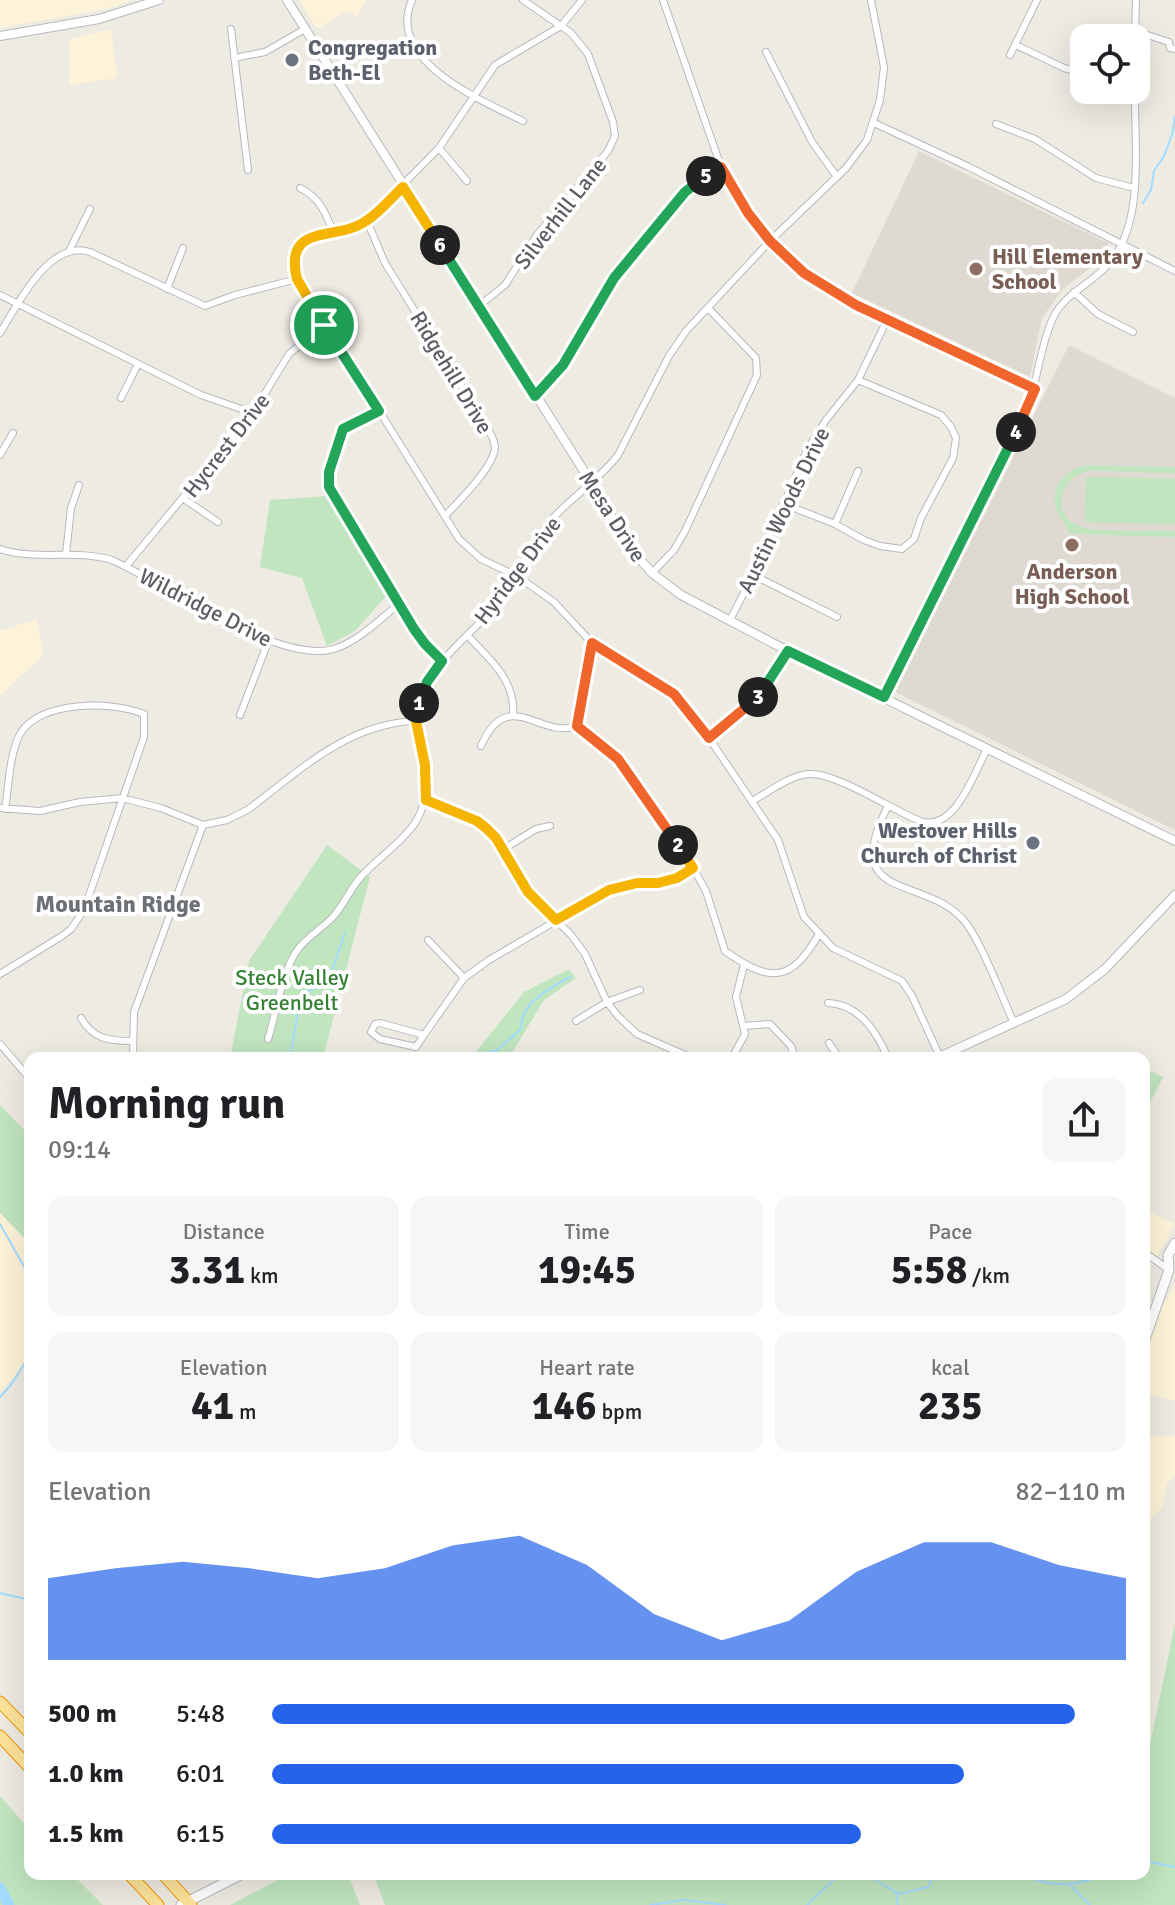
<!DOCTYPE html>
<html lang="en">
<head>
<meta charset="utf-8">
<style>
	:root { --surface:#fff; --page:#f6f6f6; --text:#202124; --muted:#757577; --accent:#2563eb }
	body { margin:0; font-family:Signika,sans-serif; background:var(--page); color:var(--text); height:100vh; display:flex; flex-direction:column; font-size:30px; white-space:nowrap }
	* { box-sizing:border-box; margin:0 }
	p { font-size:26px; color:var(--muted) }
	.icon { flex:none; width:44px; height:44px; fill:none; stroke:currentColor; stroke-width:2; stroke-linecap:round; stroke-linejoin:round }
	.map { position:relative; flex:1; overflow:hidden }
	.drawer { position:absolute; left:24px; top:1052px; width:1126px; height:828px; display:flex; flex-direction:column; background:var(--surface); border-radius:16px; box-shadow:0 8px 32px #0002 }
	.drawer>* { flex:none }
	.tools { position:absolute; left:1070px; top:24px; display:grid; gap:16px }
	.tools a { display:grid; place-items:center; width:80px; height:80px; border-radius:16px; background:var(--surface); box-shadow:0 8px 32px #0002; font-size:40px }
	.pin { position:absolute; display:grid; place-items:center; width:68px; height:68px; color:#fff; margin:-34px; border:4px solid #fff; border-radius:50%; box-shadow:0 2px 8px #0007 }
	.km { position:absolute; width:40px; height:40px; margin:-20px; border-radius:50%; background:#222; color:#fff; font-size:22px; line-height:40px; text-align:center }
	.round { display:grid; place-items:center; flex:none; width:84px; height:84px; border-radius:16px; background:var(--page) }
	.head { display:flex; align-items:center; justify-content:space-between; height:136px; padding:0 24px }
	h1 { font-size:44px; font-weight:700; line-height:60px }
	.metrics { display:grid; grid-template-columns:repeat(3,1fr); gap:12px; height:136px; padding:8px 24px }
	.metrics div { display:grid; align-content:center; border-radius:16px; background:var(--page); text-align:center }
	.metrics b { font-size:40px; font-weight:700 }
	.metrics small { font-size:22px; font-weight:400 }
	.metrics p { font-size:22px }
	.chart { height:224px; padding:16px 24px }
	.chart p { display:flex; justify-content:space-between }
	.chart svg { width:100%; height:144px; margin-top:8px; fill:var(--accent); opacity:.7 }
	ul { padding:0 24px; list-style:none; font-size:26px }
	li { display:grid; grid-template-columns:128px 96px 1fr; align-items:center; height:60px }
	li i { height:20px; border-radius:10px; background:var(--accent) }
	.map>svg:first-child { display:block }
	.commercial { fill:#fdf3d8 }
	.education { fill:#dedad1 }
	.green { fill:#c1e5bf }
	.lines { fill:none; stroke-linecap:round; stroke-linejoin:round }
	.stream { stroke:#a3dbfe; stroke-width:2 }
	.river { stroke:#a3dbfe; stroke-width:11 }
	.minor-casing { stroke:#b6b9bd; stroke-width:8 }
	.tertiary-casing { stroke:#b6b9bd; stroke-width:10 }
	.secondary-casing { stroke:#b7babf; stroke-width:11 }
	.trunk-casing { stroke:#ef9802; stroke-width:13 }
	.minor { stroke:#fff; stroke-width:6 }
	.tertiary { stroke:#fff; stroke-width:8 }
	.secondary { stroke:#fff; stroke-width:9 }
	.trunk { stroke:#fde39a; stroke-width:11 }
	.split-1-casing { stroke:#fff; stroke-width:16 }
	.split-2-casing { stroke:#fff; stroke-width:16 }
	.split-3-casing { stroke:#fff; stroke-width:16 }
	.split-4-casing { stroke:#fff; stroke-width:16 }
	.split-5-casing { stroke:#fff; stroke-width:16 }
	.split-6-casing { stroke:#fff; stroke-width:16 }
	.split-7-casing { stroke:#fff; stroke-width:16 }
	.split-1 { stroke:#22a559; stroke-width:10 }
	.split-2 { stroke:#f5b400; stroke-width:10 }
	.split-3 { stroke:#f0652b; stroke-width:10 }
	.split-4 { stroke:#22a559; stroke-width:10 }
	.split-5 { stroke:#f0652b; stroke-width:10 }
	.split-6 { stroke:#22a559; stroke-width:10 }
	.split-7 { stroke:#f5b400; stroke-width:10 }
	.worship-dot { fill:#6b7280; stroke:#fff; stroke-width:3 }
	.education-dot { fill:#8d6e63; stroke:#fff; stroke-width:3 }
	.labels { text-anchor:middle; stroke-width:8; stroke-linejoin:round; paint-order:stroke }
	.worship-label { font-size:22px; font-weight:bold; fill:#5b616d; stroke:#fff; text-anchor:start }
	.street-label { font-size:22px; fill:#5b5f64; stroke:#fff }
	.education-label { font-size:22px; font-weight:bold; fill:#785e54; stroke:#fff; text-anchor:start }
	.park-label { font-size:22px; fill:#358234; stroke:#fff }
	.neighbourhood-label { font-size:24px; font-weight:bold; fill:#6c7176; stroke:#fff }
</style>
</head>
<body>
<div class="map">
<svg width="1175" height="1905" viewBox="0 0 1175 1905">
	<rect width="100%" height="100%" fill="#eeebe3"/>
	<path class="commercial" d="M0 0H133L106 9 0 28Z
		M299 0H366L357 17 347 11 317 29Z
		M111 29 117 78 70 85 69 39Z
		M37 619 43 656 0 695V631Z
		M1144 1209 1175 1224 1144 1279Z
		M0 1213 29 1243 30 1250V1360L0 1392Z
		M1175 1284V1401L1144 1394V1338Z
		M1175 1435V1475L1167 1484 1162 1507 1144 1526V1437Z"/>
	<path class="education" d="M919 151 1108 243 1109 249 1095 264 1063 289 1042 318 1030 377 852 293Z
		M1069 345 1175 398V830L895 692Z"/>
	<path class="green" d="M1090 465 1175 467V473L1090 471C1060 474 1048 516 1081 527 1099 533 1153 530 1175 531V537L1069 534C1068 524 1060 521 1057 511 1048 487 1067 467 1090 465Z
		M1086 477 1175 479V524L1085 522Z
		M329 496 387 595 355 631 327 646 302 578 260 567 270 500Z
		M327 845 370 877 323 1058H230L249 961Z
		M569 969 576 978 544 1000 509 1058H471L524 992Z
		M1144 1068 1163 1077 1148 1107 1144 1105Z
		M0 1105 30 1136V1250L29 1243 0 1213Z
		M1175 1624V1905H385L373 1874H1144V1760L1147 1759Z
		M0 1796 30 1830V1874H72L103 1905H0Z
		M289 1874H348L360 1905H230Z"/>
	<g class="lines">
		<path class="stream" d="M1143 203 1151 190 1154 171 1164 156 1172 135 1175 117
			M290 1058 300 1000 305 992 318 987 322 977 331 973 345 933
			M484 1058 487 1053 497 1050 521 1029C520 1002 550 988 570 977
			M0 1224 30 1277
			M0 1397 10 1386 30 1355
			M0 1593 30 1600
			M1144 1864 1150 1862 1175 1867
			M865 1874 899 1894 928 1887 934 1874
			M1020 1874C1058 1890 1074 1885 1111 1874
			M1071 1886 1090 1905
			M896 1894 898 1905
			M650 1905 684 1900 726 1905
			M807 1905 840 1874"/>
		<path class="river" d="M0 1888 9 1905"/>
		<g class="minor-casing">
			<path id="minor" d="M412 0C385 61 481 100 523 121
				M582 0 561 26 495 65 439 148 367 221 355 227 306 239C293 249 293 264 297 279L459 539 481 559 517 576 554 602 592 643 674 694 709 738 778 840 804 917 833 948 902 981 912 996 940 1057
				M663 0 721 167 737 197 770 241 804 273 856 305 1035 389
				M231 29 248 170
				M1135 31 1169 42 1170 48 1175 49
				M1135 38 1136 0
				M1016 45 1064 68 1084 73
				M766 52 812 142 837 177
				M1010 55 1037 0
				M234 58 265 52 305 29
				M874 123 969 167 1175 271
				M996 124 1035 139 1096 178 1134 188
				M439 148 467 181
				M300 188C319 197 326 213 333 232
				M367 221 385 263 485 424C489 431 495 439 495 448 493 468 458 502 445 516
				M69 251 90 209
				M167 289 183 248
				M1074 292 1098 314 1133 332
				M0 295 201 395 253 413
				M479 306 505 285 537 235 608 151 615 136 613 122 588 54 571 33 523 0
				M0 333C18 304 49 239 90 252L205 306 235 295 297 279
				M535 396 563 365 614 278 692 185 721 167
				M121 398 138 364
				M379 411 343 429 329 472V487L414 629 425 644 442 661
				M0 455 13 433
				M184 499 218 522
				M784 504 835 524 864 540 880 546 902 549 914 539 921 518 953 458 956 438 951 427 941 415 858 380
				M835 524 858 471
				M0 549C36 561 75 549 112 560 166 584 279 665 334 649 359 641 380 619 400 603
				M66 554 71 508 79 485
				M126 566 253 413 289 354 324 325
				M652 573 674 550 685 531 757 375 756 358 708 308
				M753 575 837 617
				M730 620 753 575 807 450 826 420 858 380 887 320
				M468 636C490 660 516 680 513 716
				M592 643 577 726 618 759 693 868 706 891 725 951C770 983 791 983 819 934
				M884 697 1027 409C1038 379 1041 341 1055 314 1069 290 1097 281 1113 259 1145 215 1134 142 1135 90
				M240 715 268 642
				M709 738 753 704 788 651
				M481 746C508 684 540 740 577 726
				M426 800 477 821 496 838 528 892 572 936 585 954 607 1002 618 1016 637 1034 692 1058
				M752 801C769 792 790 775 809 774 836 772 892 810 920 821 955 833 974 773 987 749
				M888 806C837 905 927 873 966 923 983 946 1001 995 1014 1023
				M0 808 40 811 80 802 122 798 161 808 203 825 227 820 249 809C300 770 349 723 416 721
				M502 850 536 829 550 826
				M428 940 464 978
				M0 974 62 936 71 929 84 910 144 737V714C113 701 39 700 20 734 9 755 9 786 5 809
				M828 1003C859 1004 877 1032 888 1058
				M81 1018C93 1039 109 1041 132 1041
				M576 1021 607 1002 640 990
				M744 1026 770 1024 791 1046 795 1058
				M424 1035 416 1047 380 1039 371 1032 375 1024 380 1023 424 1035 464 978 489 960 609 890 637 883H658L677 878 693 868
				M268 1039C276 1014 282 973 296 952 305 938 320 930 331 919 343 907 349 891 359 879 376 859 401 844 415 823 444 778 403 737 422 693 436 661 465 639 488 614 514 585 528 547 553 518 574 495 600 479 618 455L669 356 686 331 770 241 846 168 867 140 880 100 884 67 871 0
				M829 1043 839 1058
				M0 1044 30 1079
				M133 1058 134 1012 203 825
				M732 1058 745 1034 736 997 744 965
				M1144 1252 1169 1270"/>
		</g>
		<g class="tertiary-casing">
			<path id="tertiary" d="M287 0 592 484 631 549 652 573 681 595 788 651 1175 841
				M0 36 99 19 159 0
				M937 1058 1066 999 1105 969 1175 895"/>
		</g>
		<g class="secondary-casing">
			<path id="secondary" d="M1144 1342 1169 1270 1168 1255 1175 1243
				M181 1905 242 1874"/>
		</g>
		<g class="trunk-casing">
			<path id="trunk" d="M0 1702 30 1733
				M0 1736 30 1768
				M129 1874 158 1905
				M163 1874 191 1905"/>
		</g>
		<use href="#minor" class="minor"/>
		<use href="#tertiary" class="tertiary"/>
		<use href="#secondary" class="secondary"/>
		<use href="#trunk" class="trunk"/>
	</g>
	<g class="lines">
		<g class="split-1-casing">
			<path id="split-1" d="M324 325 379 411 343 429 329 472V487L414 629 425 644 442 661 427 682 419 703"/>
		</g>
		<g class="split-2-casing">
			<path id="split-2" d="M419 703 416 721 425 765 426 800 477 821 486 828 496 838 528 892 556 920 609 890 637 883H658L677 878 693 868 678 845"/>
		</g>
		<g class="split-3-casing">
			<path id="split-3" d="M678 845 618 759 577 726 592 643 674 694 709 738 758 697"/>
		</g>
		<g class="split-4-casing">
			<path id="split-4" d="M758 697 788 651 884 697 1016 432"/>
		</g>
		<g class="split-5-casing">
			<path id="split-5" d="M706 176 721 167 748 213 770 241 804 273 856 305 1035 389 1016 432"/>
		</g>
		<g class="split-6-casing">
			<path id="split-6" d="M440 245 535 396 563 365 614 278 685 192 706 176"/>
		</g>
		<g class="split-7-casing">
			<path id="split-7" d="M324 325 297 279C283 222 336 242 366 221 380 212 391 198 403 187L440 245"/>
		</g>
		<use href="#split-1" class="split-1"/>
		<use href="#split-2" class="split-2"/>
		<use href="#split-3" class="split-3"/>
		<use href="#split-4" class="split-4"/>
		<use href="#split-5" class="split-5"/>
		<use href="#split-6" class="split-6"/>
		<use href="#split-7" class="split-7"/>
	</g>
	<g class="worship-dot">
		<circle cx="292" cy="60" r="8"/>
		<circle cx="1033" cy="843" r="8"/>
	</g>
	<g class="education-dot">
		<circle cx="976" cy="269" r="8"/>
		<circle cx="1072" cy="545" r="8"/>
	</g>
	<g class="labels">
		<g class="worship-label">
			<text x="308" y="55">Congregation<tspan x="308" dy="25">Beth-El</tspan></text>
			<text x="1017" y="838" text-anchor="end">Westover Hills<tspan x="1017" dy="25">Church of Christ</tspan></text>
		</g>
		<g class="street-label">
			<text transform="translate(560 213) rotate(-52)" y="8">Silverhill Lane</text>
			<text transform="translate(452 372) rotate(59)" y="8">Ridgehill Drive</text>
			<text transform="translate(226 445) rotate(-52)" y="8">Hycrest Drive</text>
			<text transform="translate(783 510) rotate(-64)" y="8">Austin Woods Drive</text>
			<text transform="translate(613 516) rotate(57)" y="8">Mesa Drive</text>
			<text transform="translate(517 570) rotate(-53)" y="8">Hyridge Drive</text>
			<text transform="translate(206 607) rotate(27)" y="8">Wildridge Drive</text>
		</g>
		<g class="education-label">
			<text x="992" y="264">Hill Elementary<tspan x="992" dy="25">School</tspan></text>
			<text x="1072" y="579" text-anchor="middle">Anderson<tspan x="1072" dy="25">High School</tspan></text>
		</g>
		<g class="park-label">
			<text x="292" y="985">Steck Valley<tspan x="292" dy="25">Greenbelt</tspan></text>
		</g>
		<g class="neighbourhood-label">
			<text x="118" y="912">Mountain Ridge</text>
		</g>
	</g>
</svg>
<div class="tools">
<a><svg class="icon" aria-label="locate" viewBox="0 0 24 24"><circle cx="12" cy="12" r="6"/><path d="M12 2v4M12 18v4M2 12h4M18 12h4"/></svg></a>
</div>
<div class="pin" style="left:324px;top:325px;background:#1e9e55"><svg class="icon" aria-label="arrive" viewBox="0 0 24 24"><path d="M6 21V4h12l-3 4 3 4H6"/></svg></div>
<b class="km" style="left:419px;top:703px">1</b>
<b class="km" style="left:678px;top:845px">2</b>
<b class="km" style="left:758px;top:697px">3</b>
<b class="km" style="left:1016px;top:432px">4</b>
<b class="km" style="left:706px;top:176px">5</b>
<b class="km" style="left:440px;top:245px">6</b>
<section class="drawer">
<div class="head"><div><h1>Morning run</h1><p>09:14</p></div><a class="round"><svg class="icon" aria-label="share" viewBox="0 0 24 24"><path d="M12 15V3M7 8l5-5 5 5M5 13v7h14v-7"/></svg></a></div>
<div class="metrics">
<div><p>Distance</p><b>3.31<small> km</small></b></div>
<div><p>Time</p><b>19:45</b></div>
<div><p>Pace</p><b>5:58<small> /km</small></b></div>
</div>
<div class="metrics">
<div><p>Elevation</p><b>41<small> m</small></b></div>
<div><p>Heart rate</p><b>146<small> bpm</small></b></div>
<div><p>kcal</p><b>235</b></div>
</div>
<div class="chart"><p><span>Elevation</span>82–110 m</p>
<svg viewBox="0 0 160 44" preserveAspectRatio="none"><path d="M0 44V19L10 16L20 14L30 16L40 19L50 16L60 9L70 6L80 15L90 30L100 38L110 32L120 17L130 8L140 8L150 15L160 19V44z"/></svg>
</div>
<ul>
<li><b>500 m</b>5:48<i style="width:94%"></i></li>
<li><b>1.0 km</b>6:01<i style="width:81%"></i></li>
<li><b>1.5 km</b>6:15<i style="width:69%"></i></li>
</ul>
</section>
</div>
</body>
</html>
